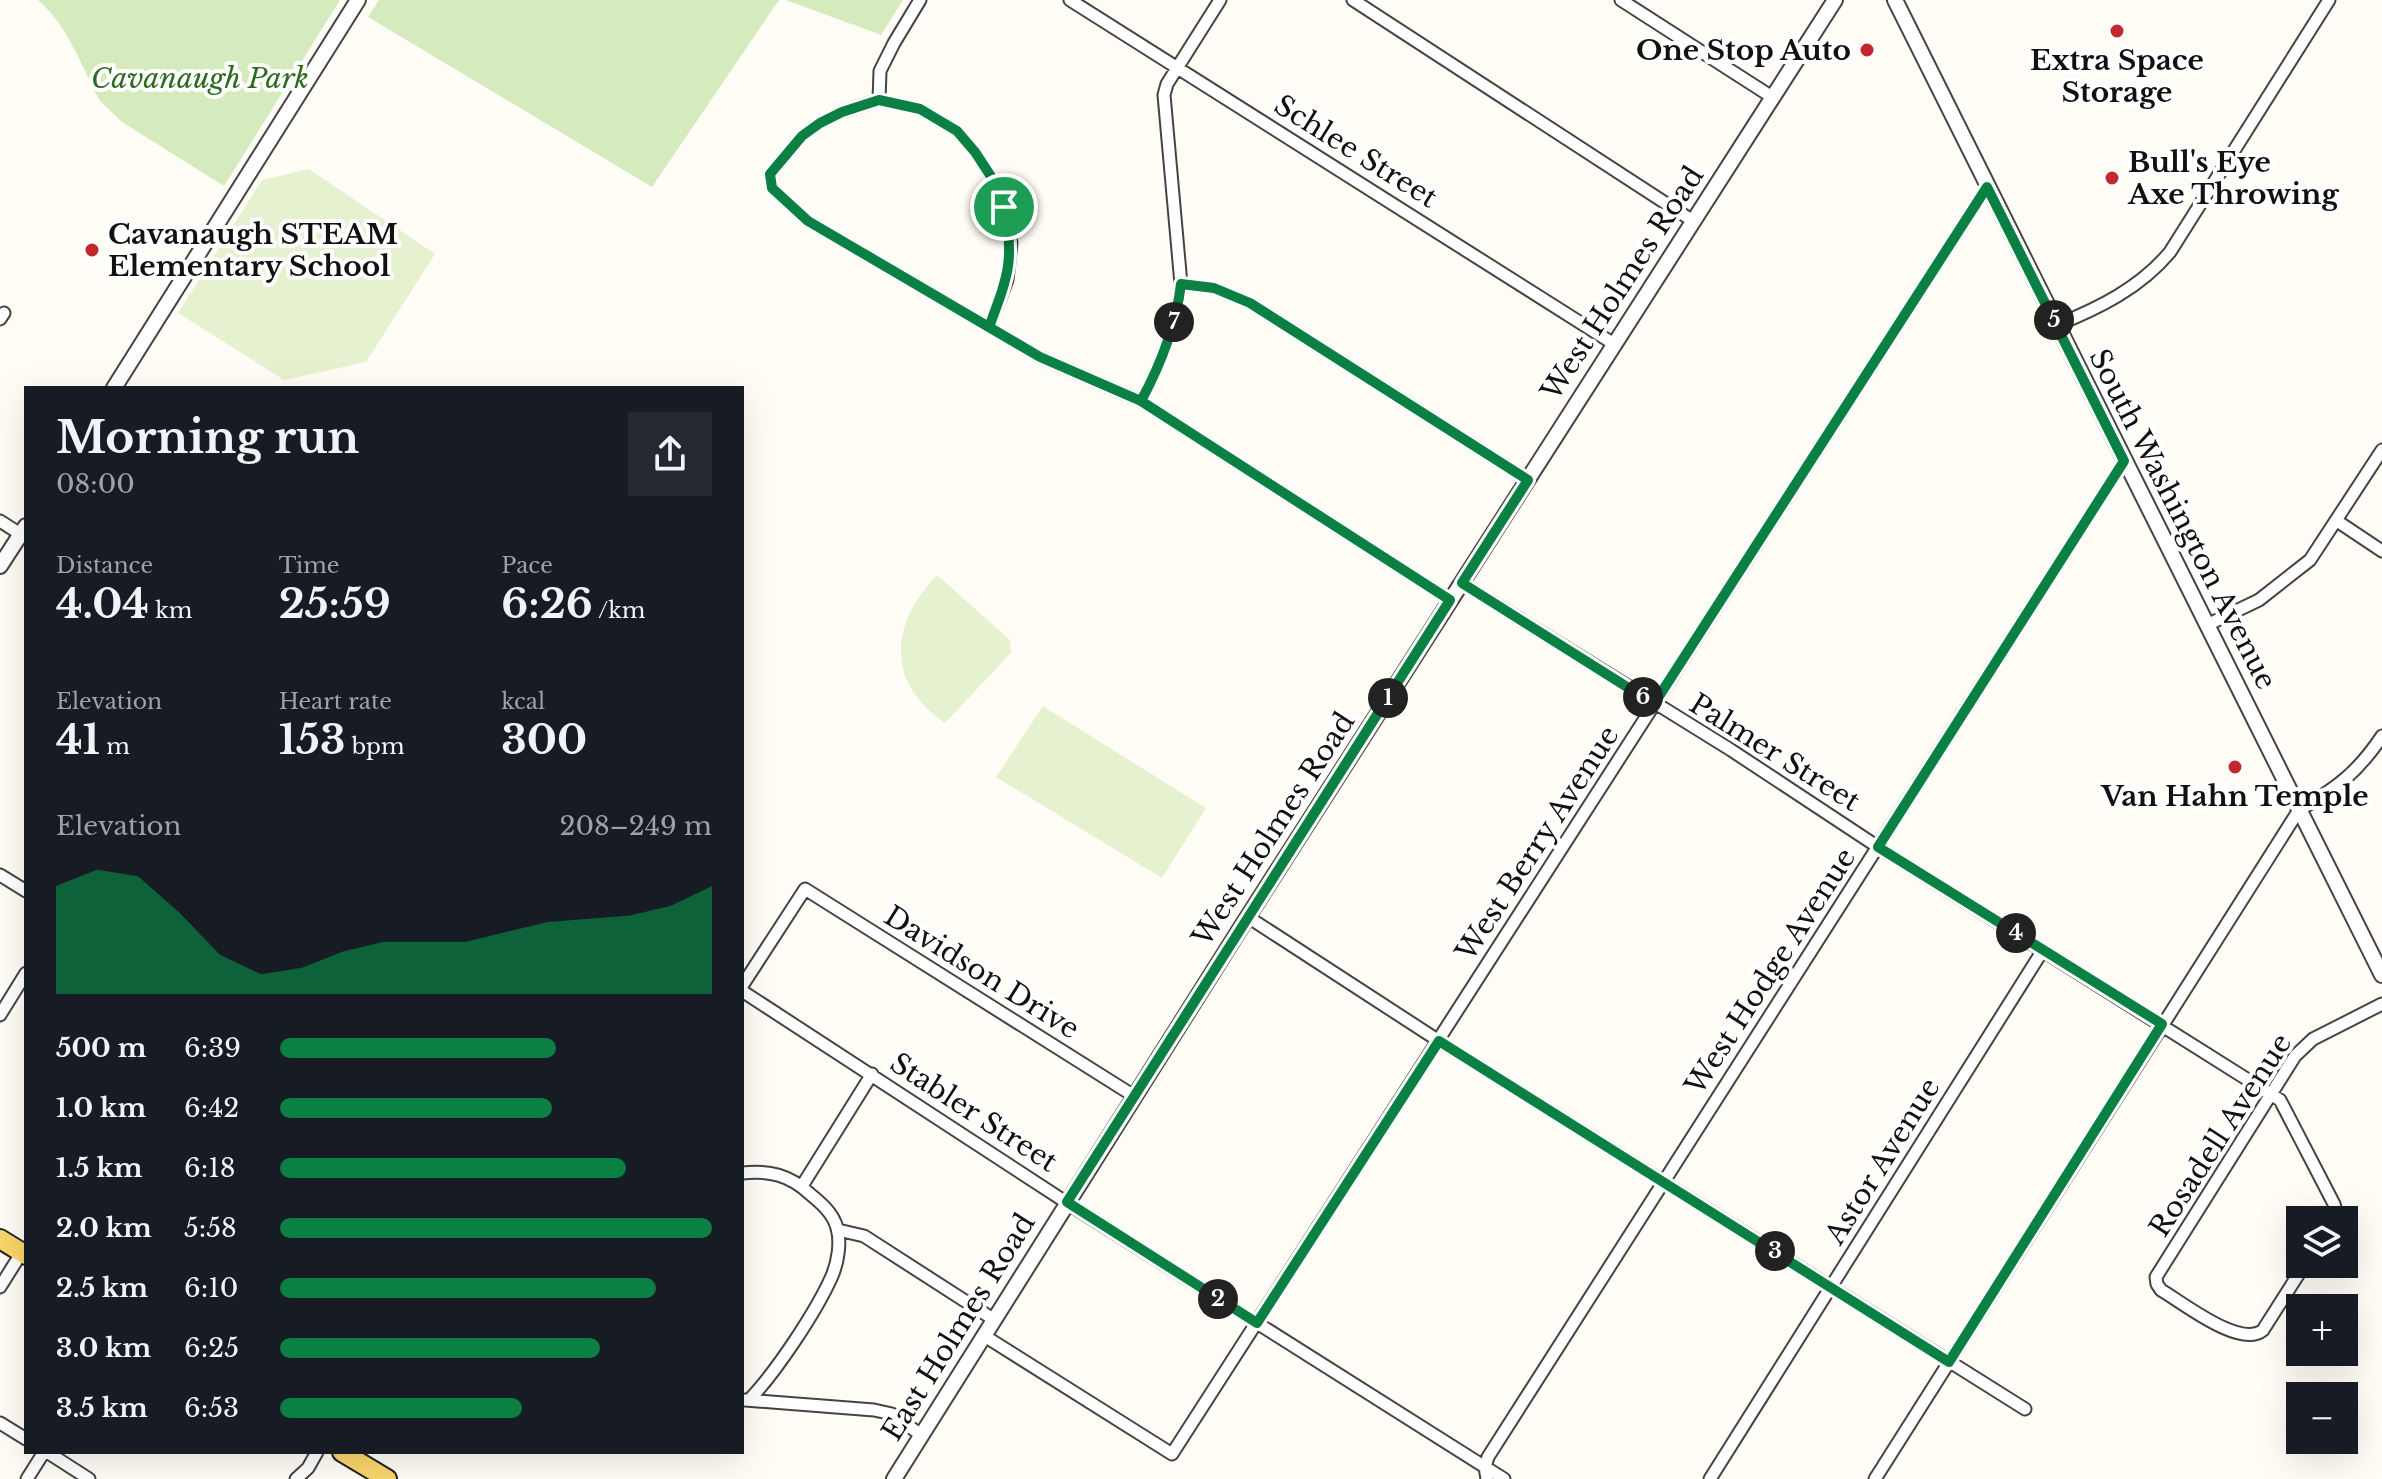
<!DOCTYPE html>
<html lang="en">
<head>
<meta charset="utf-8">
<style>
	:root { --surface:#171b24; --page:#242831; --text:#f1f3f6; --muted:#9ea1a6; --accent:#0b8043 }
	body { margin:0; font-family:"Libre Baskerville",serif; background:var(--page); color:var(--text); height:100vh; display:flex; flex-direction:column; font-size:30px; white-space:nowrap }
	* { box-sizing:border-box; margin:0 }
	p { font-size:26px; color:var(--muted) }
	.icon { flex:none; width:44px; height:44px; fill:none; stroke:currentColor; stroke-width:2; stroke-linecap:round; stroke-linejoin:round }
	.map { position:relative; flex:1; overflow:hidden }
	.drawer { position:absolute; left:24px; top:386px; width:720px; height:1068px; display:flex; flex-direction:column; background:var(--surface); border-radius:0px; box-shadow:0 8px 32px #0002 }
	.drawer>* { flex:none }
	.tools { position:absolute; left:2286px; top:1206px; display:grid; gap:16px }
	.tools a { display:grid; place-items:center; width:72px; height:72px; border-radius:0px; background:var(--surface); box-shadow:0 8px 32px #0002; font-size:40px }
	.pin { position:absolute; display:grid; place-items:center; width:68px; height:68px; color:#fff; margin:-34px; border:4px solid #fff; border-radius:50%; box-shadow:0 2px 8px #0007 }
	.km { position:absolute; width:40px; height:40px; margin:-20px; border-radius:50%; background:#222; color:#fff; font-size:22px; line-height:40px; text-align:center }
	.round { display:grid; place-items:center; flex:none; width:84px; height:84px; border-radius:0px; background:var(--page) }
	.summary { display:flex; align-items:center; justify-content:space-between; height:136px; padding:0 32px }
	h1 { font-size:44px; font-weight:700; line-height:60px }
	.metrics { display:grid; grid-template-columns:repeat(3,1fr); gap:12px; height:136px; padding:8px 32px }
	.metrics div { display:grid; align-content:center }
	.metrics b { font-size:40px; font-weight:700 }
	.metrics small { font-size:22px; font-weight:400 }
	.metrics p { font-size:22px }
	.chart { height:224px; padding:16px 32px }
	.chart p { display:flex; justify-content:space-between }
	.chart svg { width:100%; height:144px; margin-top:8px; fill:var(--accent); opacity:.7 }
	ul { padding:0 32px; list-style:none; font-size:26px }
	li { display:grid; grid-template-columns:128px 96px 1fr; align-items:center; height:60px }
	li i { height:20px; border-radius:10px; background:var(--accent) }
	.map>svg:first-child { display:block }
	.green { fill:#d5ebbd }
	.pitch { fill:#e6f2cf }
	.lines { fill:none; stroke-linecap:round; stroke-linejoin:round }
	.minor-casing { stroke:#444; stroke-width:15 }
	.tertiary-casing { stroke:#444; stroke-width:18 }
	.primary-casing { stroke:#222; stroke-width:22 }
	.minor { stroke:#fff; stroke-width:11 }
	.tertiary { stroke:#fff; stroke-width:14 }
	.primary { stroke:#f9d66b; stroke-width:18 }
	.route-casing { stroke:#fff; stroke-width:16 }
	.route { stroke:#0b8043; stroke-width:10 }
	.poi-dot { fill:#c4262e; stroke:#fff; stroke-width:3 }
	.labels { text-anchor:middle; stroke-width:8; stroke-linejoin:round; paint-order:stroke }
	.poi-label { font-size:28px; font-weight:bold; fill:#111; stroke:#fff }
	.park-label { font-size:28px; font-style:italic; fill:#2f6b1f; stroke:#fff }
	.street-label { font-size:28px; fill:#111; stroke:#fff }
</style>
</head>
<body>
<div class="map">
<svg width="2382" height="1479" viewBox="0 0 2382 1479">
	<rect width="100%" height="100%" fill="#fffdf5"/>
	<path class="green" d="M38 0H340L224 186 122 122 100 101C81 66 69 27 38 0Z
		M379 0H779L652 187 368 17Z
		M786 0H903L881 35Z"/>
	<path class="pitch" d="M309 169 435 254 366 362 284 380 178 313 262 180Z
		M937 575 1010 640 1011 653 945 723C884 681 891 623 937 575Z
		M1043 706 1206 808 1162 878 996 777Z"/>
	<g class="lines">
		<g class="minor-casing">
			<path id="minor" d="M1070 0 1614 344
				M1353 0 1693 221
				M1621 0 1772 97
				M879 100 880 71 894 43 920 0
				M1181 284 1214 288 1250 303 1528 480
				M0 319 4 313
				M2057 325C2099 308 2140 288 2170 252L2329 0
				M989 327 1007 280 1011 243 1004 207 994 181 975 152 957 131 920 109 879 100 842 112 820 123 802 136 770 174 772 188 808 221 1040 357 1141 401 1450 600
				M1141 401C1161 364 1176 326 1181 284L1164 95 1167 84 1220 0
				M0 521 25 537
				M2337 521 2382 551
				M1462 583 1731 750 1878 847 2280 1100 2334 1204 2336 1211 2332 1220
				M2207 625 2259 600 2310 560 2382 450
				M0 875 26 891
				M1248 917 1439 1041 2025 1409
				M742 986 805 889 1134 1096
				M742 991 1078 1210 1504 1479
				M0 1015 26 973
				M742 1173C769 1170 790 1175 810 1194 821 1203 833 1213 837 1228 841 1242 838 1262 832 1276 816 1312 776 1372 749 1400
				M802 1186 872 1074
				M838 1230 864 1236 993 1319
				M2305 1264 2263 1330C2241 1349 2183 1303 2161 1290L2157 1284 2156 1277 2295 1056 2313 1039 2382 1004
				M0 1287 22 1252
				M983 1335 1172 1454 1987 187
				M745 1400 874 1410 892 1414 921 1435
				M0 1423 26 1439
				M47 1452 89 1479
				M27 1479 44 1452
				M296 1479 308 1468 317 1452
				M1487 1479 1485 1467 1488 1457 2124 461
				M1710 1479 2043 950
				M1875 1479 2299 810C2337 788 2358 772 2382 736"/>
		</g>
		<g class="tertiary-casing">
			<path id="tertiary" d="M1895 0 2382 975
				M114 388 358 0
				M0 566 26 526
				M894 1479 1240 929 1835 0"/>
		</g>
		<g class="primary-casing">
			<path id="primary" d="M0 1239 26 1255
				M342 1452 387 1479"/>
		</g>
		<use href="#minor" class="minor"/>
		<use href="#tertiary" class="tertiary"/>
		<use href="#primary" class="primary"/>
	</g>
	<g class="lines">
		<g class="route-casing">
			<path id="route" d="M1004 207C1015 260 1008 276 989 327L1040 357 1141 401 1450 600 1067 1202 1257 1323 1439 1041 1949 1362 2162 1024 1878 847 2124 461 1987 187 1654 704 1462 583 1528 480 1250 303 1214 288 1181 284C1176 326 1161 364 1141 401L1040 357 808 221 772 188 770 174 802 136 820 123 842 112 879 100 920 109 957 131 975 152 994 181 1004 207"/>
		</g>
		<use href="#route" class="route"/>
	</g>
	<g class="poi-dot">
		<circle cx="2117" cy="31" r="8"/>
		<circle cx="1867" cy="50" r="8"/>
		<circle cx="2112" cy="178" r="8"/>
		<circle cx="92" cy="250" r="8"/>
		<circle cx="2235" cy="767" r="8"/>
	</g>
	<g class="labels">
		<g class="poi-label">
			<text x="1851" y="60" text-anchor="end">One Stop Auto</text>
			<text x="2117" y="70">Extra Space<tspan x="2117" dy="32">Storage</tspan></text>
			<text x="2128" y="172" text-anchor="start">Bull's Eye<tspan x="2128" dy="32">Axe Throwing</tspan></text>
			<text x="108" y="244" text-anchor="start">Cavanaugh STEAM<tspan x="108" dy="32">Elementary School</tspan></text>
			<text x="2235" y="806">Van Hahn Temple</text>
		</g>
		<g class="park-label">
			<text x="200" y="88">Cavanaugh Park</text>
		</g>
		<g class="street-label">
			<text transform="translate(1356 151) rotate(32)" y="10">Schlee Street</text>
			<text transform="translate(1622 283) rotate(-57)" y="10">West Holmes Road</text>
			<text transform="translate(2183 519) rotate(63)" y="10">South Washington Avenue</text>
			<text transform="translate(1775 752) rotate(32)" y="10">Palmer Street</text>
			<text transform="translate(1273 829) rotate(-57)" y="10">West Holmes Road</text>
			<text transform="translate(1537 843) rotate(-57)" y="10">West Berry Avenue</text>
			<text transform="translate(1770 971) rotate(-57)" y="10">West Hodge Avenue</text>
			<text transform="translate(982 972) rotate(32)" y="10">Davidson Drive</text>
			<text transform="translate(974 1112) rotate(33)" y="10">Stabler Street</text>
			<text transform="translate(2220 1135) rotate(-57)" y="10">Rosadell Avenue</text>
			<text transform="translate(1882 1161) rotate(-58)" y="10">Astor Avenue</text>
			<text transform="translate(958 1327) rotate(-58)" y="10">East Holmes Road</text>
		</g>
	</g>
</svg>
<div class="tools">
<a><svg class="icon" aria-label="layers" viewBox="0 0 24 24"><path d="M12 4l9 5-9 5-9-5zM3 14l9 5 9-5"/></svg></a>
<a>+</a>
<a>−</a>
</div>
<div class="pin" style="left:1004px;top:207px;background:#1e9e55"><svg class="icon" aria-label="arrive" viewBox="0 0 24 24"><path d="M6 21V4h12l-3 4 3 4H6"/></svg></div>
<b class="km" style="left:1388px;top:698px">1</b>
<b class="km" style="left:1218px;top:1299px">2</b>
<b class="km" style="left:1775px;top:1251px">3</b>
<b class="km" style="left:2016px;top:933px">4</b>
<b class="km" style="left:2054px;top:320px">5</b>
<b class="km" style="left:1643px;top:697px">6</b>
<b class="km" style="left:1174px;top:322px">7</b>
<section class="drawer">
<div class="summary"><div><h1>Morning run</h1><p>08:00</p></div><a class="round"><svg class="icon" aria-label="share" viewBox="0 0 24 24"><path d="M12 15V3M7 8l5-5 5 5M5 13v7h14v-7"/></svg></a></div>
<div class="metrics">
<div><p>Distance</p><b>4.04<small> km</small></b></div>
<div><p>Time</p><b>25:59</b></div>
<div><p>Pace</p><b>6:26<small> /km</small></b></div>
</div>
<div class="metrics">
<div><p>Elevation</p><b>41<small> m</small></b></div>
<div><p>Heart rate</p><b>153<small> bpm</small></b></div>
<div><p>kcal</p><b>300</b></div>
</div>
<div class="chart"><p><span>Elevation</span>208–249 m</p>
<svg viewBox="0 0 160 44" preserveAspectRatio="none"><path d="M0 44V11L10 6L20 8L30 19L40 32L50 38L60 36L70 31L80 28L90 28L100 28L110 25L120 22L130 21L140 20L150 17L160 11V44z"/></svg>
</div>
<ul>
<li><b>500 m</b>6:39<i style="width:64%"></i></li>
<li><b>1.0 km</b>6:42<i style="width:63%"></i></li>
<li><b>1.5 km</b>6:18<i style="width:80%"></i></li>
<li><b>2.0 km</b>5:58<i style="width:100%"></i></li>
<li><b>2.5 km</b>6:10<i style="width:87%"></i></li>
<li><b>3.0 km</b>6:25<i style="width:74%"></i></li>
<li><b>3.5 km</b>6:53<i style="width:56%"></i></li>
</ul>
</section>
</div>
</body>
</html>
